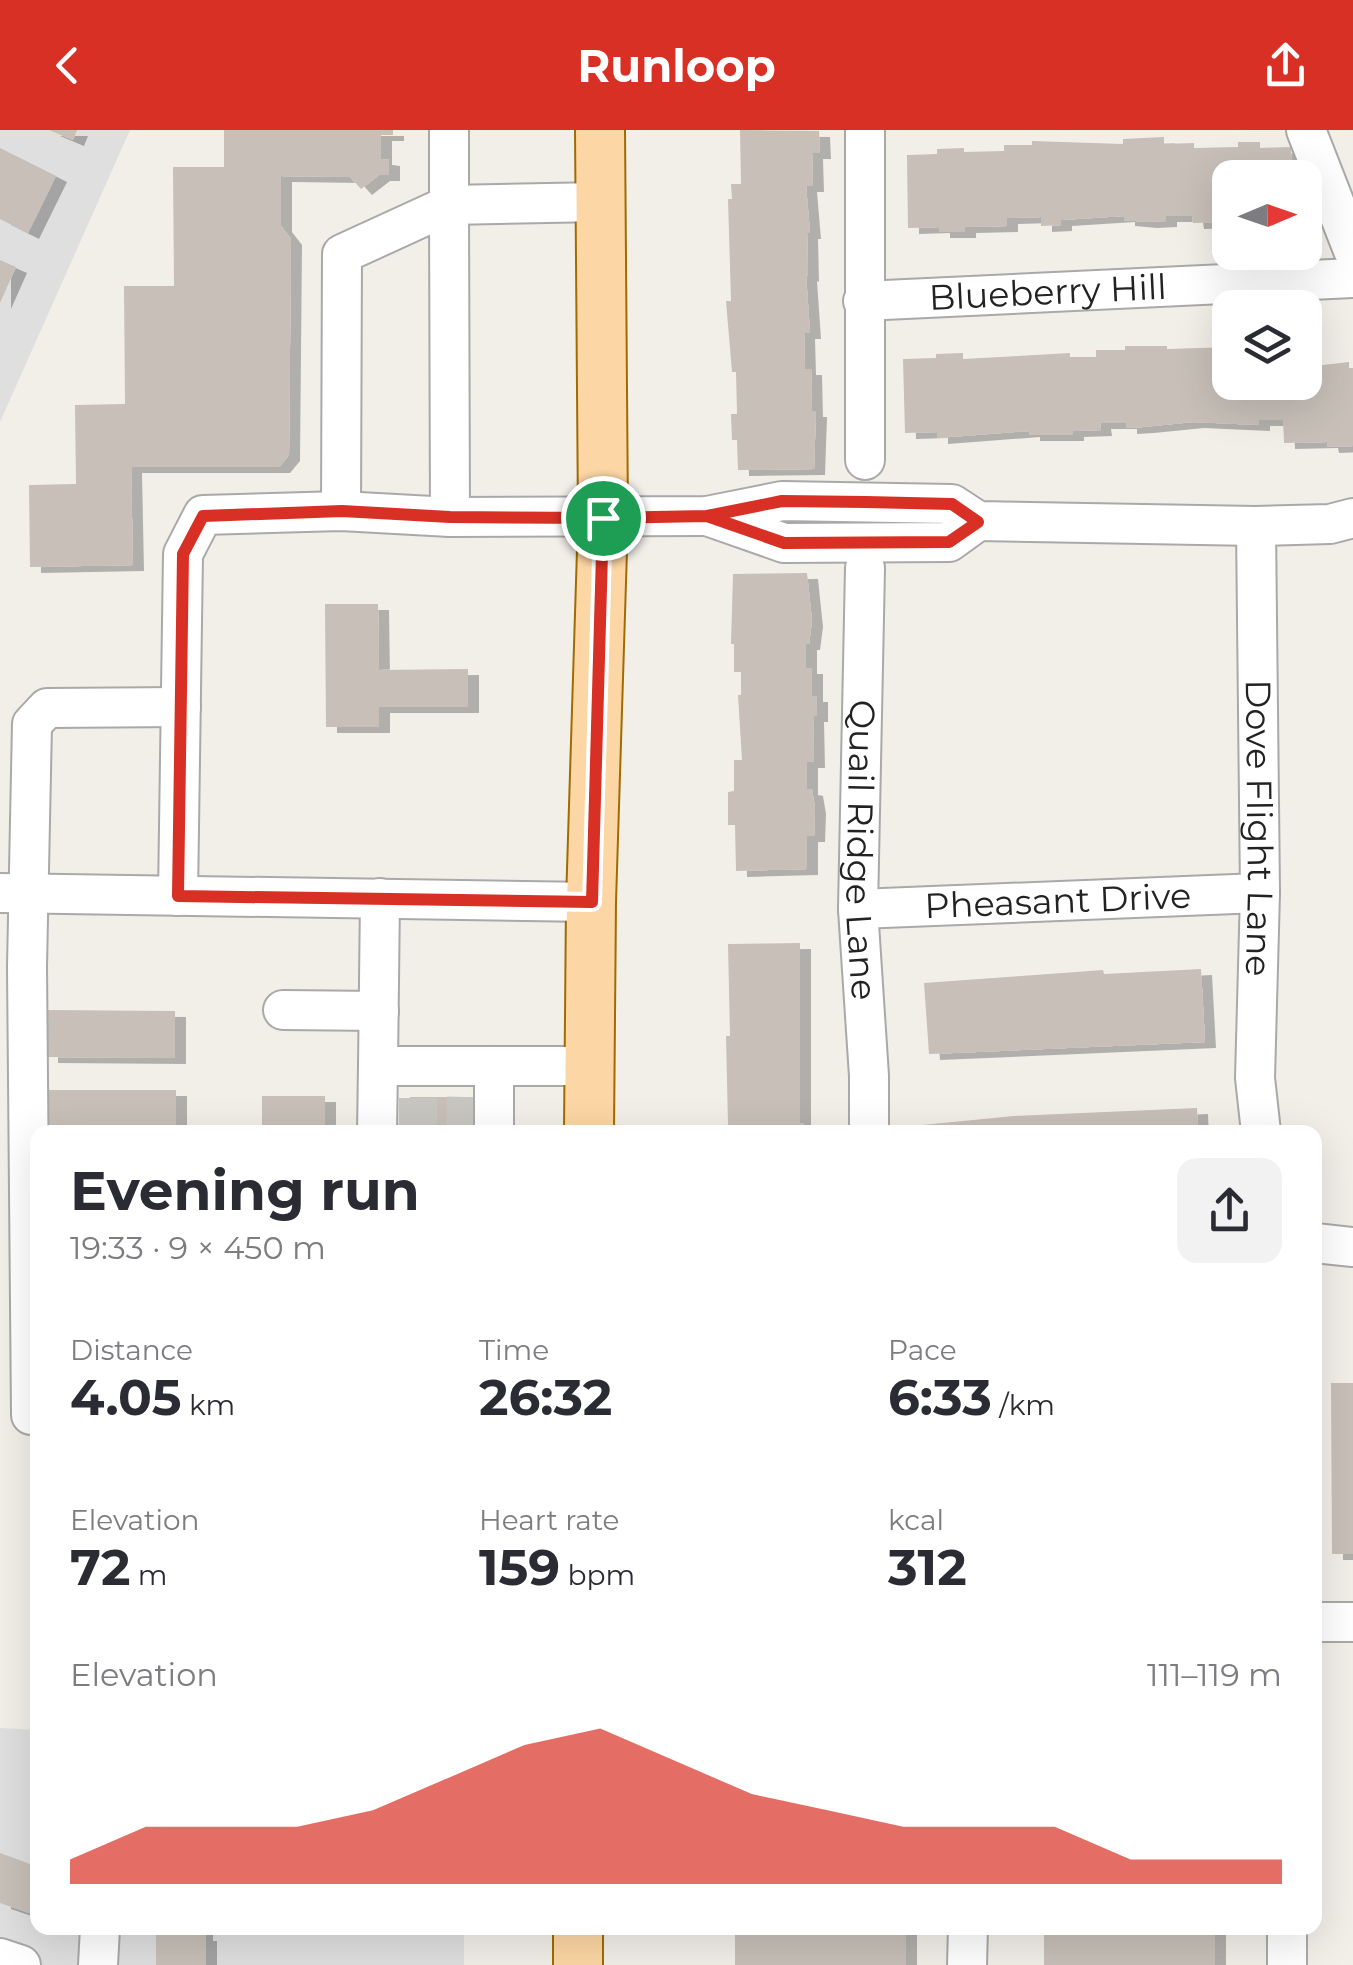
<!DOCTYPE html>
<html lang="en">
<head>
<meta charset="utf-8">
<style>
	:root { --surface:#fff; --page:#f2f2f3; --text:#2b2b33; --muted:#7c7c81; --accent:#d93025 }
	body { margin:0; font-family:Montserrat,sans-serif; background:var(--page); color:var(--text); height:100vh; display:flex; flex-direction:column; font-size:38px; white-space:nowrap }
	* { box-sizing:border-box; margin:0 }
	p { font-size:32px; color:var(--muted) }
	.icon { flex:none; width:55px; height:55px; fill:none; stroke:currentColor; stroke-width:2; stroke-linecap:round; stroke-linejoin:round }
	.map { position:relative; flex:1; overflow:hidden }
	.details { position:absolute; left:30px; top:995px; width:1292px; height:810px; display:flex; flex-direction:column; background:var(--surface); border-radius:20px; box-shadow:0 10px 40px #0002 }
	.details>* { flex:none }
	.needle { width:65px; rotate:88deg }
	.buttons { position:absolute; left:1212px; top:30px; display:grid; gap:20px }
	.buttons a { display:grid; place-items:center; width:110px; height:110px; border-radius:20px; background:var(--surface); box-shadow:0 10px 40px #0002; font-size:50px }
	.pin { position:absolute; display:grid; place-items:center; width:85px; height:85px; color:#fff; margin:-42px; border:5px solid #fff; border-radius:50%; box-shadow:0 2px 10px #0007 }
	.round { display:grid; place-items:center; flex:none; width:105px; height:105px; border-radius:20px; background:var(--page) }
	.overview { display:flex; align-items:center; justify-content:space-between; height:170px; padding:0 40px }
	h1 { font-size:55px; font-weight:700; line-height:75px }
	.figures { display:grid; grid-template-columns:repeat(3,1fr); gap:15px; height:170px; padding:10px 40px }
	.figures div { display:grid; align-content:center }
	.figures b { font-size:50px; font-weight:700 }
	.figures small { font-size:28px; font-weight:400 }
	.figures p { font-size:28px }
	.chart { height:280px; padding:20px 40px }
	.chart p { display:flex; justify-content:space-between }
	.chart svg { width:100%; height:180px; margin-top:10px; fill:var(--accent); opacity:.7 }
	header { display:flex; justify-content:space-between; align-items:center; height:130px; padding:0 40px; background:var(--accent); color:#fff; font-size:45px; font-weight:700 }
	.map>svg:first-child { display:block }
	.residential { fill:#e0dfdf }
	.building { fill:#c7bfb8; filter:url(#shadow) }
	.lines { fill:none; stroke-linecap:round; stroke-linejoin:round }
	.minor-tunnel { stroke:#c8c6c1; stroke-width:38; stroke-dasharray:38 19; stroke-linecap:butt }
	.minor-casing { stroke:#a9a9a9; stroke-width:42 }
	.major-casing { stroke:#a06b00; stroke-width:52 }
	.minor { stroke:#fff; stroke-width:38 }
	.major { stroke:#fcd6a4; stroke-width:48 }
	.route-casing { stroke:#fff; stroke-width:20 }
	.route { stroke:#d93025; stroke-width:12 }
	.labels { text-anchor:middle; stroke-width:9; stroke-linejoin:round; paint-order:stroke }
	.street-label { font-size:35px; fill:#222; stroke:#fff }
</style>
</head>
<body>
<header><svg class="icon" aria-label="back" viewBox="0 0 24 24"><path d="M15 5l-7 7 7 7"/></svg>Runloop<svg class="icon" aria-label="share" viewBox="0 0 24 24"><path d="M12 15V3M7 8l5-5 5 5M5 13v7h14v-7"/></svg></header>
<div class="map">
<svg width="1353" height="1835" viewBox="0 0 1353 1835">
	<defs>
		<filter id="shadow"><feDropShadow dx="11" dy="6" stdDeviation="0" flood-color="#0004"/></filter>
	</defs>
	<rect width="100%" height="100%" fill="#f2efe9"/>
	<path class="residential" d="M0 0H130L0 292Z
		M0 1598 37 1600 38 1798H464V1835H0Z"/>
	<path class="building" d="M49 0H77L73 10Z
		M224 0H393V5H381V29L389 30V45H379L361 59 350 47 281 46V96L291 109 289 325 279 337H131L133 435 30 437 29 355 76 354 75 275 125 274 124 156H174L173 37H224Z
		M740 0 819 1 820 23H812L813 56H806L810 103H807L808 146 806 145 810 203H804L805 239H811L812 281H816L814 339 738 340 737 310H732L731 284H737L736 242H732L726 171H731L728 69H732L731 54H741Z
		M1164 7V14L1194 13V18L1238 17V12H1260V18L1291 17 1292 48H1230V92L1193 93 1192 86H1166V91L1146 92 1124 90V86L1061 90V95L1041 96V87L1007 88V96L965 97V102H939V97L908 98 907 25 937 24V19L964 18V22L1004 21V15H1032V11L1123 14V9Z
		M0 18 56 46 28 103 0 89Z
		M0 130 16 137 0 173Z
		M1125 216H1167V219L1230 217V252H1305V237L1349 232V238H1353V316L1328 317 1327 312 1284 313 1283 290H1259V295L1193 292 1143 297 1126 298V293H1100L1101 300 1073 301V305H1029V301L937 308V302L905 303 903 229 936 228V224L963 223V229L1070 223V227H1096V220H1125Z
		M807 443 812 491 809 514H806V538H812V566H817V586H813L814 632H807V659L812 660 815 678 814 706H807V739L736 741 735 695H728V662L734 661V630H742L738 565H741V542H734V514H731L733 444Z
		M325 474H378L379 540 468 539V577H379V597H326Z
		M800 813V994L804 993V1002H731V995H728L726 906H730L728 814Z
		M1201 839 1205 912 929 924 924 853 1103 840 1104 844Z
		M47 880 175 881V928L47 927Z
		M48 960H176V1002H48Z
		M262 966H325V1002H262Z
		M410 967H475V1002H411Z
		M1197 978 1198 1002H923L922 995 1014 986Z
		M1331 1253H1353V1424H1332Z
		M0 1723 38 1737V1786L0 1773Z
		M156 1798H202V1805H206V1835H156Z
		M735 1798H906V1835H735Z
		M1044 1798H1215V1835H1044Z"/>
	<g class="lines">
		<path class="minor-tunnel" d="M418 968V1002
			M465 1002 466 967"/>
		<g class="minor-casing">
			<g id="minor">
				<path d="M449 0V75L600 72"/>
				<path d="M1306 0 1353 120"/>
				<path id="s1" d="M863 171 1353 148"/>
				<path d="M865 330V0"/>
				<path d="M341 381 342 124 449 75 450 387"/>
				<path d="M707 386 784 413 949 412 978 391"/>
				<path id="s2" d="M1256 396 1260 763 1255 948 1261 1002"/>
				<path id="s3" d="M865 438 858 779 869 946V1002"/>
				<path d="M0 763 591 772"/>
				<path d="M178 766 183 424 203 385 341 381 450 387 707 386 782 371 952 374 978 391 1256 396 1330 394 1353 388"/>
				<path id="s4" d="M858 779 1260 763"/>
				<path d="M283 880 379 881"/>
				<path d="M378 936 380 768"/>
				<path d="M377 1002 378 936H590"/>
				<path d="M494 1002V936"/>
				<path d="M1315 1113 1353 1117"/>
				<path d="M38 1285H31L27 837 32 594 47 578 181 577"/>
				<path d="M1315 1492H1353"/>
				<path d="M0 1828 21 1835"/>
				<path d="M98 1835 100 1798"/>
				<path d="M967 1835 968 1798"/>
				<path d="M1287 1835V1798"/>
			</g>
		</g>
		<g class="major-casing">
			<path id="major" d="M589 1002 591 772 603 388 600 0
				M578 1835V1798"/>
		</g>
		<use href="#minor" class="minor"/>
		<use href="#major" class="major"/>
	</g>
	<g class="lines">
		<g class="route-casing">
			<path id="route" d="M603 388 450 387 342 381 203 386 183 424 178 766 592 772 603 388 707 386 782 371 866 372 952 374 978 392 949 412 784 413 707 386 603 388"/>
		</g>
		<use href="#route" class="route"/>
	</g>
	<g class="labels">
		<g class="street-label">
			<text dy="12" stroke="none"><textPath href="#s1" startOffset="185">Blueberry Hill</textPath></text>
			<text dy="12" stroke="none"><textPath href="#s2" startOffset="302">Dove Flight Lane</textPath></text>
			<text dy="12" stroke="none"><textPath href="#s3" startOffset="282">Quail Ridge Lane</textPath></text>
			<text dy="12" stroke="none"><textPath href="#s4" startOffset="200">Pheasant Drive</textPath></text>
		</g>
	</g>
</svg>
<div class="buttons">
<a><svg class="needle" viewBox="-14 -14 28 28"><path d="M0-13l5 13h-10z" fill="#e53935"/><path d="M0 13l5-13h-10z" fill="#7c7c81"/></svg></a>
<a><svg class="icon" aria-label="layers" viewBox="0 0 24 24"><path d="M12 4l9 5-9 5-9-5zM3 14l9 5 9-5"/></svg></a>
</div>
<div class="pin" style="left:603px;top:388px;background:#1e9e55"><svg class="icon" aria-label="arrive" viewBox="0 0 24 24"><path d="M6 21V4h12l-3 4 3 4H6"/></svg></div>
<section class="details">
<div class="overview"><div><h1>Evening run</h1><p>19:33 · 9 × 450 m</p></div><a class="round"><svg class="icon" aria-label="share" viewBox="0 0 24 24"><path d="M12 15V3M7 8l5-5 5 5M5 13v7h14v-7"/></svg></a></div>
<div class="figures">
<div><p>Distance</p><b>4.05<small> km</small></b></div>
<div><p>Time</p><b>26:32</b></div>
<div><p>Pace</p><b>6:33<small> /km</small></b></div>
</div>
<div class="figures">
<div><p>Elevation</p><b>72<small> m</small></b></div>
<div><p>Heart rate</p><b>159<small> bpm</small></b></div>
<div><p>kcal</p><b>312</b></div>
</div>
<div class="chart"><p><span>Elevation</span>111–119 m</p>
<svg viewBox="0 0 160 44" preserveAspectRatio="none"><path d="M0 44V38L10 30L20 30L30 30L40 26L50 18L60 10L70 6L80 14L90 22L100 26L110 30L120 30L130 30L140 38L150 38L160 38V44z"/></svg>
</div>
</section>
</div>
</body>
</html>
